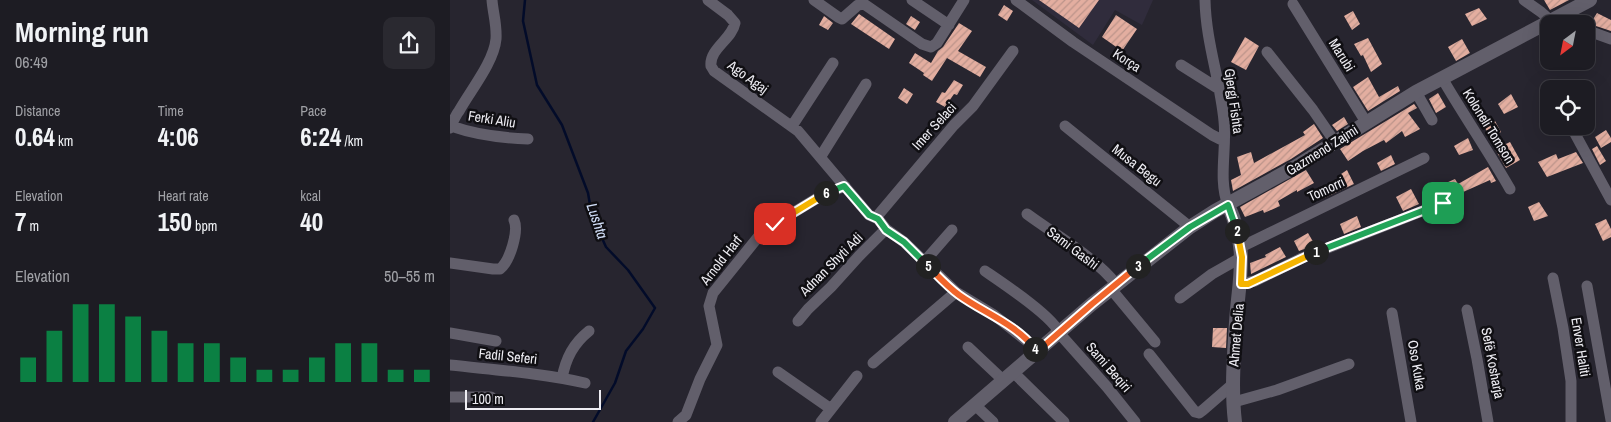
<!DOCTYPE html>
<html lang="en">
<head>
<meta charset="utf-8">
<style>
	:root { --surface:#1d1c23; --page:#2a2930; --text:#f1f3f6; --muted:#a0a1a6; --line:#3b3a41; --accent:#0b8043 }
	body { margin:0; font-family:"Archivo Narrow",sans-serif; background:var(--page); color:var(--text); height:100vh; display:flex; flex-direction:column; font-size:19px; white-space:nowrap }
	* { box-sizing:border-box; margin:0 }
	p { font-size:16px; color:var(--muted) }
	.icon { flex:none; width:28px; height:28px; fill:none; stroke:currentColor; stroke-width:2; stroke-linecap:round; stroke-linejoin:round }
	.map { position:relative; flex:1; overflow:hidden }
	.sheet { display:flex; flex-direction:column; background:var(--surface); width:450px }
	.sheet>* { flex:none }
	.needle { width:32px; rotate:212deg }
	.fabs { position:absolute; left:1090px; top:15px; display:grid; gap:10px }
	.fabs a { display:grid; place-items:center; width:55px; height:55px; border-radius:10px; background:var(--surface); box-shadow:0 5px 20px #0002,0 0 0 1px var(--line); font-size:25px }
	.scale { position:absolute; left:15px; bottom:12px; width:136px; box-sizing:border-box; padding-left:5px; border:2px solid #eeedf3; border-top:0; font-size:14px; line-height:18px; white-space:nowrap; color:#eeedf3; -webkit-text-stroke:4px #100f13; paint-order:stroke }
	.pin { position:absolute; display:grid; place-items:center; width:42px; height:42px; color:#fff; margin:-21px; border-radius:10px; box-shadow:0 2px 8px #0006 }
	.km { position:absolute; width:25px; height:25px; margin:-12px; border-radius:50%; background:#222; color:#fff; font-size:14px; line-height:25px; text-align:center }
	.round { display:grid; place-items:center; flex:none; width:52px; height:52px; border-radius:10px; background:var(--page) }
	.summary { display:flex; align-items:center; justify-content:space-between; height:85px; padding:0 15px }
	h1 { font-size:28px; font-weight:700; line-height:38px }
	.figures { display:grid; grid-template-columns:repeat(3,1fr); gap:8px; height:85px; padding:5px 15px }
	.figures div { display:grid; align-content:center }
	.figures b { font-size:25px; font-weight:700 }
	.figures small { font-size:14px; font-weight:400 }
	.figures p { font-size:14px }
	.chart { height:140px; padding:10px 15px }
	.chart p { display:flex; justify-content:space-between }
	.chart svg { width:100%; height:90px; margin-top:5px; stroke:var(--accent); stroke-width:6 }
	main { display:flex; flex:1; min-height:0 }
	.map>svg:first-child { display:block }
	.built { fill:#302c3c }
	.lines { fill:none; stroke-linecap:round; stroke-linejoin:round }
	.stream { stroke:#020b29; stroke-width:2.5 }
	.building { fill:url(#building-hatch) }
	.minor { stroke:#625f6b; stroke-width:11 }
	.tertiary { stroke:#625f6b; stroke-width:14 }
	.split-1-casing { stroke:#fff; stroke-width:10 }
	.split-2-casing { stroke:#fff; stroke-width:10 }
	.split-3-casing { stroke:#fff; stroke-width:10 }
	.split-4-casing { stroke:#fff; stroke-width:10 }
	.split-5-casing { stroke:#fff; stroke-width:10 }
	.split-6-casing { stroke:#fff; stroke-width:10 }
	.split-7-casing { stroke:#fff; stroke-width:10 }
	.split-1 { stroke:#22a559; stroke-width:6 }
	.split-2 { stroke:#f5b400; stroke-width:6 }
	.split-3 { stroke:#22a559; stroke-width:6 }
	.split-4 { stroke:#f0652b; stroke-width:6 }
	.split-5 { stroke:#f0652b; stroke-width:6 }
	.split-6 { stroke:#22a559; stroke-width:6 }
	.split-7 { stroke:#f5b400; stroke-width:6 }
	.labels { text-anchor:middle; stroke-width:5; stroke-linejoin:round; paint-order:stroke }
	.street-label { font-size:14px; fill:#eeedf3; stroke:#100f13 }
	.water-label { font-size:15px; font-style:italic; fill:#d4e1fb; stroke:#100f13 }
</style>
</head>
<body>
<main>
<section class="sheet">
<div class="summary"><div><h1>Morning run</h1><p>06:49</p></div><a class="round"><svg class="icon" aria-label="share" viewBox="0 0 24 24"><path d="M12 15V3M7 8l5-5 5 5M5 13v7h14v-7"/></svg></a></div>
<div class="figures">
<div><p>Distance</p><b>0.64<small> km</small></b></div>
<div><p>Time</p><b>4:06</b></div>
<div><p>Pace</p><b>6:24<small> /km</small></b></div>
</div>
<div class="figures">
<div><p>Elevation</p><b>7<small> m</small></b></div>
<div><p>Heart rate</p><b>150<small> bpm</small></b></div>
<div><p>kcal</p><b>40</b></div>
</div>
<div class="chart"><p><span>Elevation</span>50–55 m</p>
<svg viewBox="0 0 160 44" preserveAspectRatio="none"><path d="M5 44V32M15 44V19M25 44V6M35 44V6M45 44V12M55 44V19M65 44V25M75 44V25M85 44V32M95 44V38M105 44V38M115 44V32M125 44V25M135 44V25M145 44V38M155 44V38"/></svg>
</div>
</section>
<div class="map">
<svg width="1161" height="422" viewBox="0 0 1161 422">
	<defs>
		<pattern id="building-hatch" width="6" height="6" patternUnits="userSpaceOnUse" patternTransform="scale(1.25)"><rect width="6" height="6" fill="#e3aea0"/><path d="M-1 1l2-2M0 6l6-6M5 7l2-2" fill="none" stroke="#bc948a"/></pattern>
	</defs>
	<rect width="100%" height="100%" fill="#27252f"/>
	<path class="built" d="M582 0H703L692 25 665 10 643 45Z"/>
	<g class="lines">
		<path class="stream" d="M75 0 73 21 87 85 112 125 138 193 142 216 156 247 178 270 205 308 193 329 176 351 165 383 143 422"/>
	</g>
	<path class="building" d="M589 0H649L629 28Z
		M1094 0H1119L1100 10Z
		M554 5 563 11 557 21 548 15Z
		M1029 8 1037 19 1022 26 1015 14Z
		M903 11 910 24 902 30 894 16Z
		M1147 13 1161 20V31L1140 24Z
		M409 14 445 39 439 49 401 24Z
		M666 15 687 29 672 51 652 37Z
		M374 16 383 23 378 30 369 25Z
		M461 16 470 22 465 30 456 24Z
		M509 23 522 31 508 51 536 67 530 77 497 58 482 81 473 75 474 73 459 63 465 53 481 63 488 51 493 47Z
		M795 37 809 46 796 70 781 62Z
		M918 38 932 64 921 72 913 55 911 56 904 44Z
		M1012 39 1020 53 1006 61 998 47Z
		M918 77 929 97 948 86 950 91 918 111 903 87Z
		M504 80 513 85 507 95 504 94 495 107 486 102 492 92 495 93Z
		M454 88 463 94 457 104 448 98Z
		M988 93 996 107 986 113 979 99Z
		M1061 94 1068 107 1054 114 1048 104Z
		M964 104 967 108 958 113 970 129 955 137 952 131 936 143 934 140 913 151 898 161 890 149Z
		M894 117 898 124 887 131 882 125Z
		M1045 121 1051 132 1041 138 1035 128Z
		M864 124 873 138 841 159 783 191 781 180 791 175 787 157 801 152 804 163 855 135 853 132Z
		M1156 130 1161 138V142L1151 148 1145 137Z
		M1018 138 1023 150 1009 155 1004 146Z
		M1060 142 1070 160 1056 168 1045 149Z
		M1147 146 1156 161 1150 165 1142 149Z
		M1126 152 1133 163 1097 177 1088 162 1106 154 1108 159Z
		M941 155 945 164 931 171 927 163Z
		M1038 167 1046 181 1041 183 1040 180 1002 197 996 183 1005 179 1008 184Z
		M856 170 864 183 847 192V190L828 201 830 206 814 213 813 210 795 217 790 207Z
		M897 170 904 184 872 199 869 191 893 179 891 174Z
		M961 189 969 204 953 211 946 197Z
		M1089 202 1098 216 1084 221 1078 207Z
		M907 216 911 227 894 234 890 224Z
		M1156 219 1161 229V237L1153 241 1145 224Z
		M858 233 865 245 849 251 844 241Z
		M830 247 836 257 801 274 800 263 816 257 815 255Z
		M763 328H777L776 348 762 347Z"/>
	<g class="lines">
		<path class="minor" d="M258 0 278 15 285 23C282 39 259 49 261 66L264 71 348 131 419 215 428 219 436 229 454 242 506 292 544 315 582 345 587 352
			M364 0 388 17 392 19 408 5 414 4 472 44 481 47 487 43 514 0
			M462 0 499 25
			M566 0 623 42 762 135 774 141
			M755 0C756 43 770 79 774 121 777 148 768 180 778 205
			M1074 0 1091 12 1100 20
			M843 4 916 122
			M1118 12 1127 24
			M1136 30 1161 39
			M817 52 863 110 885 142
			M731 65 769 89
			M992 78C1014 116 1039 152 1060 189
			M966 92 982 120
			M1 126C26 135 52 138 78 139
			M342 126 383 63
			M615 126 740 227
			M0 128C3 122 5 116 9 111 20 91 44 62 46 39 47 25 43 13 42 0
			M1123 130 1161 200
			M371 156 416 84
			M577 214C604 234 646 258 666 284
			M428 219 429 214 504 125 523 106 563 51
			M791 247 974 158
			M474 262 502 230
			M0 263 43 269H50C60 261 69 231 64 220
			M535 271C551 282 604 317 609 333L657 387 685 422
			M1103 278 1113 328 1121 381V422
			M791 284 805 281 852 258 993 203
			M1137 286 1161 420
			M661 289 705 342
			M730 298 762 274 792 257
			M1017 310 1027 359 1038 422
			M942 313 961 422
			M348 321 358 309 381 287 409 256 436 229
			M0 333 46 341
			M518 347 553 380
			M699 354 745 412 749 413 753 410 783 384
			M423 363 506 292
			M0 365C45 370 91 373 135 383
			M328 372 381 409
			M563 372 614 422
			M112 378C116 358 123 344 139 331
			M0 397H41
			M784 402 827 390 899 364
			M525 405 543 422
			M228 422 236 415 250 379 267 345 259 306 263 293 313 231 374 194 395 186
			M371 422 407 376"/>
		<path class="tertiary" d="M778 205C799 250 789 276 786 322 784 355 781 389 785 422
			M505 422 642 304 740 227 765 211 845 167 966 92 1140 0"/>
	</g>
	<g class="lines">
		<g class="split-1-casing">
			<path id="split-1" d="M866 252 993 203"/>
		</g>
		<g class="split-2-casing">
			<path id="split-2" d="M787 231 792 257 791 284H798L866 252"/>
		</g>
		<g class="split-3-casing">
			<path id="split-3" d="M688 266 740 227 778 205 787 231"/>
		</g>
		<g class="split-4-casing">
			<path id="split-4" d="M585 349 587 352 642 304 688 266"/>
		</g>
		<g class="split-5-casing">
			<path id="split-5" d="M478 266C488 276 498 287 509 295 534 313 566 324 585 349"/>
		</g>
		<g class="split-6-casing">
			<path id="split-6" d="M376 193 394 186 419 215 428 219 436 230 454 242 478 266"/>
		</g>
		<g class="split-7-casing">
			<path id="split-7" d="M325 224 376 193"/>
		</g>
		<use href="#split-1" class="split-1"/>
		<use href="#split-2" class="split-2"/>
		<use href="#split-3" class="split-3"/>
		<use href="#split-4" class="split-4"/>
		<use href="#split-5" class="split-5"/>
		<use href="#split-6" class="split-6"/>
		<use href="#split-7" class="split-7"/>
	</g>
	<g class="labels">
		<g class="street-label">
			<text transform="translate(892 55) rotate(58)" y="5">Marubi</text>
			<text transform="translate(677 60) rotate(33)" y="5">Korça</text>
			<text transform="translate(298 77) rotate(36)" y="5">Ago Agaj</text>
			<text transform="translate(784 101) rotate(82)" y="5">Gjergj Fishta</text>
			<text transform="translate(42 119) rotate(9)" y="5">Ferki Aliu</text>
			<text transform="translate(484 126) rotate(-48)" y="5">Imer Selaci</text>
			<text transform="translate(1039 126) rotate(58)" y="5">Koloneli Tomson</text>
			<text transform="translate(872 150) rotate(-32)" y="5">Gazmend Zajmi</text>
			<text transform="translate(687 165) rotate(38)" y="5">Musa Begu</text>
			<text transform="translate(876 189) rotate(-25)" y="5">Tomorri</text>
			<text transform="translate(623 248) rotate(37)" y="5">Sami Gashi</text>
			<text transform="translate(271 260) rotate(-52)" y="5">Arnold Harf</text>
			<text transform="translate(381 264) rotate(-45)" y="5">Adnan Shyti Adi</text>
			<text transform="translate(786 335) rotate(-85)" y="5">Ahmet Delia</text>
			<text transform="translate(1131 347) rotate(81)" y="5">Enver Haliti</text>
			<text transform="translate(58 356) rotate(6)" y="5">Fadil Seferi</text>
			<text transform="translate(1043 363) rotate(79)" y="5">Sefë Kosharja</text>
			<text transform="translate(967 365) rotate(80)" y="5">Oso Kuka</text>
			<text transform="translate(659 367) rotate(49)" y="5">Sami Beqiri</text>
		</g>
		<g class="water-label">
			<text transform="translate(147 221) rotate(71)" y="5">Lushta</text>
		</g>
	</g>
</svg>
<div class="fabs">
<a><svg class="needle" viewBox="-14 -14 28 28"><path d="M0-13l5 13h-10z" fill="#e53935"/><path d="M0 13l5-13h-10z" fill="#a0a1a6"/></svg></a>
<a><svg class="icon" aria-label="locate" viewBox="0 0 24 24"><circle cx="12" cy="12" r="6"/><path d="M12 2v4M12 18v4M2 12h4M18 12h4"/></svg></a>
</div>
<div class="scale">100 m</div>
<div class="pin" style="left:993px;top:203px;background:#1e9e55"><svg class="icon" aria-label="arrive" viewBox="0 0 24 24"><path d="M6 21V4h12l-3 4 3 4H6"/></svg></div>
<div class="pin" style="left:325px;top:224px;background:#d93025"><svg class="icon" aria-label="check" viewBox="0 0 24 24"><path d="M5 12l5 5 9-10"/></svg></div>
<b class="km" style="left:866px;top:252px">1</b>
<b class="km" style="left:787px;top:231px">2</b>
<b class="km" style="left:688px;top:266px">3</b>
<b class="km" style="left:585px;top:349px">4</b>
<b class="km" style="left:478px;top:266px">5</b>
<b class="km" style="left:376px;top:193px">6</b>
</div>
</main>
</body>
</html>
